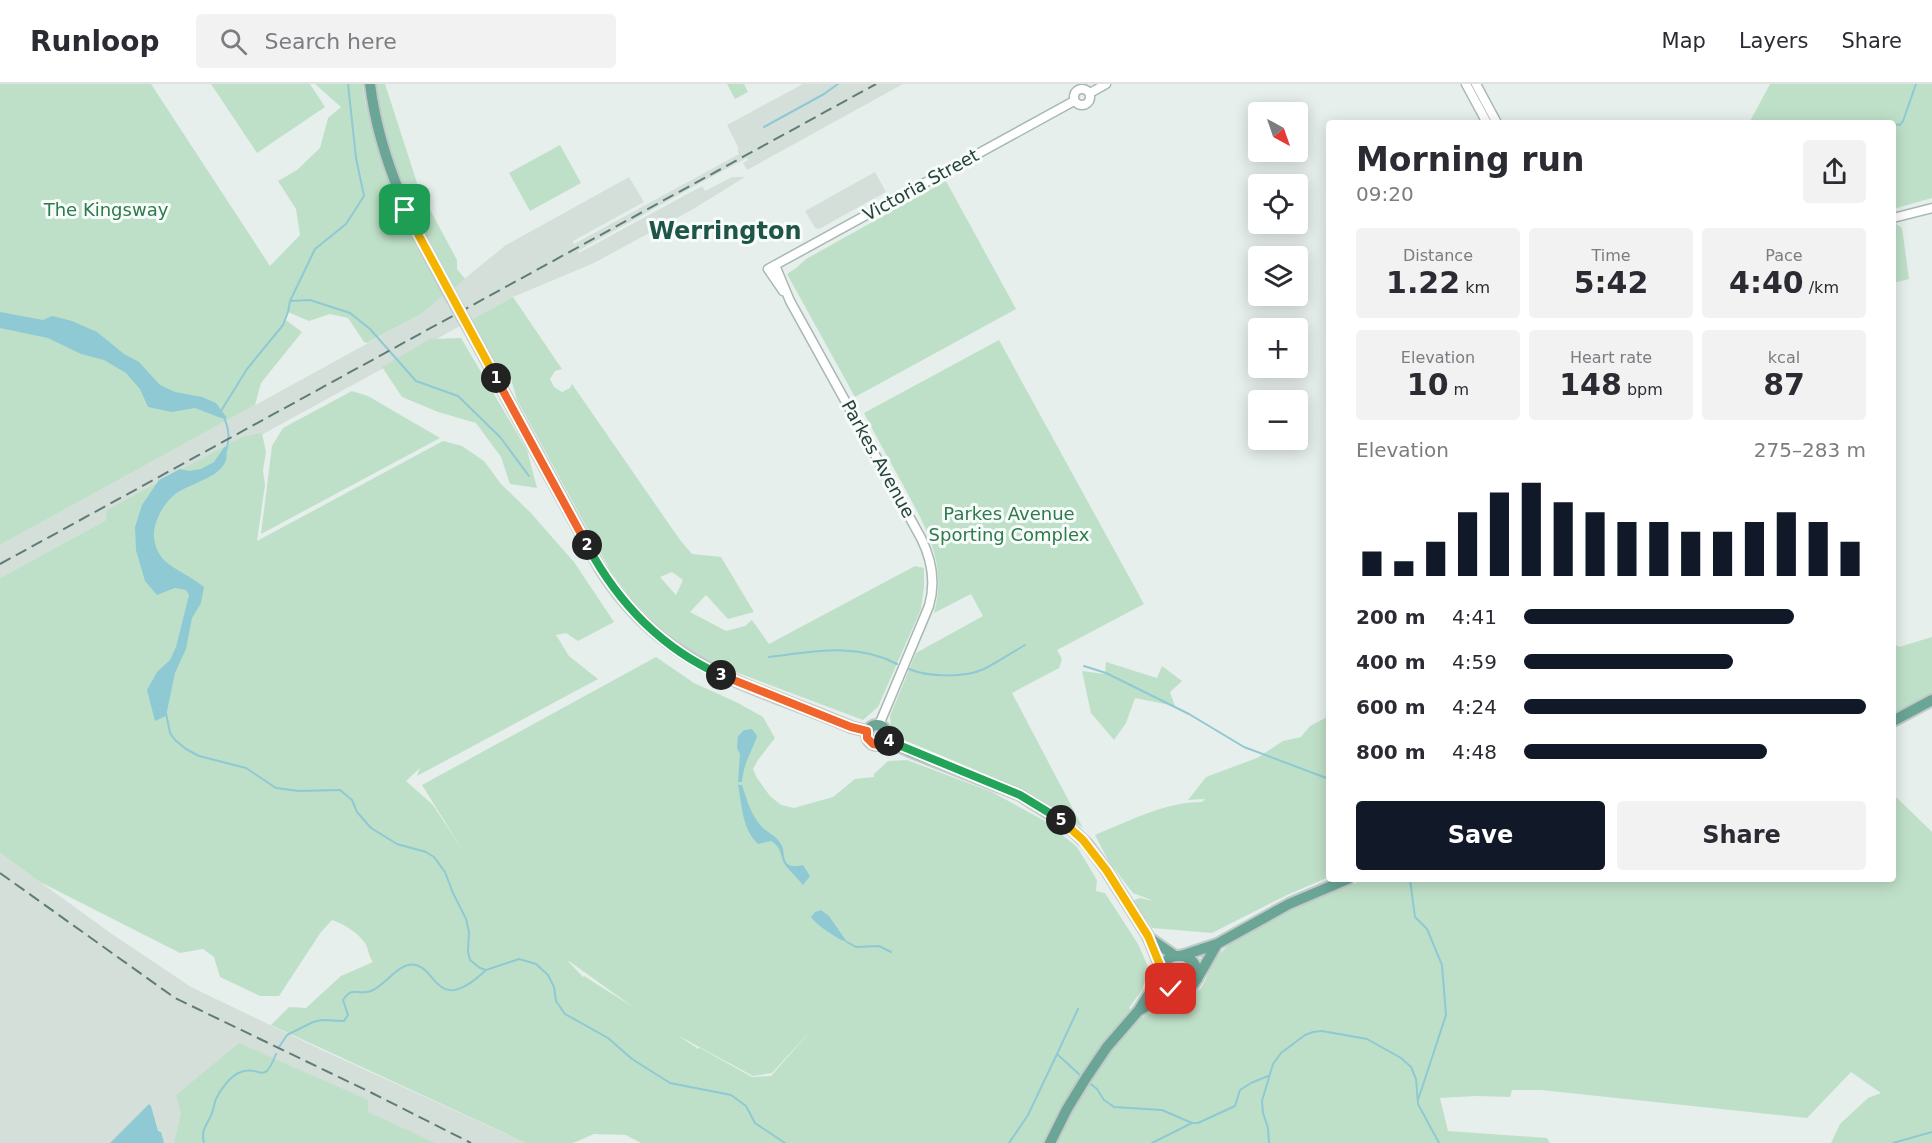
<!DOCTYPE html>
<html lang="en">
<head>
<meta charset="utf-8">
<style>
	:root { --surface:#fff; --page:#f2f2f3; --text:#2b2b33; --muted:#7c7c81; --line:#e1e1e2; --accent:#111827 }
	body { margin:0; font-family:"DejaVu Sans",sans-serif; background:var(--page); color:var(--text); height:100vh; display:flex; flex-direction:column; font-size:22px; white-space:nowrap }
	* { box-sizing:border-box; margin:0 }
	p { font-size:20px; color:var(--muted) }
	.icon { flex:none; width:33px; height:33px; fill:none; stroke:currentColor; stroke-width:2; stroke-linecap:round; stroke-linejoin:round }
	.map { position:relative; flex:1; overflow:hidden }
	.side { position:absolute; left:1326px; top:36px; width:570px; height:762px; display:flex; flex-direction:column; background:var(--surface); border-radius:6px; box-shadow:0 3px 15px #0003 }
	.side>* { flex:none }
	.needle { width:39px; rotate:140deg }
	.controls { position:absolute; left:1248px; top:18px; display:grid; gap:12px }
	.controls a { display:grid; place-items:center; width:60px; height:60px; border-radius:6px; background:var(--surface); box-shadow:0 3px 15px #0003; font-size:30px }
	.pin { position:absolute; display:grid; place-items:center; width:51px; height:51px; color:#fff; margin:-26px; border-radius:12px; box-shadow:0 3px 9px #0006 }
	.km { position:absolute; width:30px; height:30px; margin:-15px; border-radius:50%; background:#222; color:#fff; font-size:16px; line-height:30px; text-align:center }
	.round { display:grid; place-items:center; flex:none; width:63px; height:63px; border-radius:6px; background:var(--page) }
	.summary { display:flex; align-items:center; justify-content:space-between; height:102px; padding:0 30px }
	h1 { font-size:33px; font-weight:700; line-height:45px }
	.stats { display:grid; grid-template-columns:repeat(3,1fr); gap:9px; height:102px; padding:6px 30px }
	.stats div { display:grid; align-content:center; border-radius:6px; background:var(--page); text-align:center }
	.stats b { font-size:30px; font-weight:700 }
	.stats small { font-size:16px; font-weight:400 }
	.stats p { font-size:16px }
	.chart { height:168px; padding:12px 30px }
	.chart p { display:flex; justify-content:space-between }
	.chart svg { width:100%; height:108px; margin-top:6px; stroke:var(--accent); stroke-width:6 }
	.cta { display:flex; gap:12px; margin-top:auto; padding:12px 30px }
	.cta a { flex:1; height:69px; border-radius:6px; background:var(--accent); color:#fff; font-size:24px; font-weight:700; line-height:69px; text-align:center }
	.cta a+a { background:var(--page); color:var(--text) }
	ul { padding:0 30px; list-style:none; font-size:20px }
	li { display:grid; grid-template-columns:96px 72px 1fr; align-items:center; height:45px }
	li i { height:15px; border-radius:8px; background:var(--accent) }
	header { display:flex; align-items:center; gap:36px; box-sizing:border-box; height:84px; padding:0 30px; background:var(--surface); border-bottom:2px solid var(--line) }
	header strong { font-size:28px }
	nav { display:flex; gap:33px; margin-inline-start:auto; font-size:21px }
	.search { width:420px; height:54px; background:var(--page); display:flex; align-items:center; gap:15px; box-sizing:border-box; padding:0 21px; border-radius:6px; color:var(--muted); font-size:22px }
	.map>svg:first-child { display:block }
	.built { fill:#d4dfda }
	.green { fill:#bfe0c8; fill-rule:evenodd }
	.water { fill:#8ec9d4 }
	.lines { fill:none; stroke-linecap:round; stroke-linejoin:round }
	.stream { stroke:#8ec9d4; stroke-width:2 }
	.minor-casing { stroke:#a8b8b2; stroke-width:11 }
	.major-casing { stroke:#c2cac8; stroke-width:14 }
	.minor { stroke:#fff; stroke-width:8 }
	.major { stroke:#6aa596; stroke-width:10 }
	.rail { stroke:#5f7d75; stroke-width:2; stroke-dasharray:12 6; stroke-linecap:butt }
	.major-bridge-casing { stroke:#c2cac8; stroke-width:14; stroke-linecap:butt }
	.major-bridge { stroke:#6aa596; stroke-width:10 }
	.split-1-casing { stroke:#fff; stroke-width:12 }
	.split-2-casing { stroke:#fff; stroke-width:12 }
	.split-3-casing { stroke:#fff; stroke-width:12 }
	.split-4-casing { stroke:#fff; stroke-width:12 }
	.split-5-casing { stroke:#fff; stroke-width:12 }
	.split-6-casing { stroke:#fff; stroke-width:12 }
	.split-1 { stroke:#f5b400; stroke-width:8 }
	.split-2 { stroke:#f0652b; stroke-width:8 }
	.split-3 { stroke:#22a559; stroke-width:8 }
	.split-4 { stroke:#f0652b; stroke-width:8 }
	.split-5 { stroke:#22a559; stroke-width:8 }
	.split-6 { stroke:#f5b400; stroke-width:8 }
	.labels { text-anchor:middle; stroke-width:6; stroke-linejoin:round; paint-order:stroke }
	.street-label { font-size:18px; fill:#24423a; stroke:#f7fbf9 }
	.park-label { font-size:18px; fill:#2d7a4b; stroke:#f7fbf9 }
	.district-label { font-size:24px; font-weight:bold; fill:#1f5548; stroke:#f7fbf9 }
</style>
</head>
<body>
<header>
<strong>Runloop</strong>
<div class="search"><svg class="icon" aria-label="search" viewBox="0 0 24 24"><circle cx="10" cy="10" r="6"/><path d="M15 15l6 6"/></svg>Search here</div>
<nav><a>Map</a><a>Layers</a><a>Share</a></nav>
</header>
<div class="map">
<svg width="1932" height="1059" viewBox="0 0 1932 1059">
	<rect width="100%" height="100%" fill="#e6efeb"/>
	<path class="built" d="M803 0H903L747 86 743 79 748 76 747 74 702 98 578 167 579 169 702 102 705 107 732 93H745L695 124 594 179 513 213 471 236 453 204 506 161 629 93 644 118 573 157 574 160 739 70 737 66 739 65 727 41Z
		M875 88 886 108 819 145 815 144 805 127Z
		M445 210 462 241 0 494V461L421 230Z
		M0 769 112 850 191 903 324 967 526 1059H0Z"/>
	<path class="green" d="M0 0H151L270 182 300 151 296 125 278 97 297 86 320 64 328 34 341 23 315 0H363C364 16 368 30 372 45 387 107 414 156 445 210L421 230 367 259 364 258 348 234 330 230 309 237 288 228 286 236 302 248 261 299 255 321 0 461Z
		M211 0H310L325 23 257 69Z
		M376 0H385L419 105 457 176V185L465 195 454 204C417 139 387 74 376 0Z
		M727 0H744L748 8 735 15Z
		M1770 0H1932V114L1893 125V39H1749Z
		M560 61 581 99 530 127 509 89Z
		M946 97 1016 225 855 313 787 190 796 184 806 175Z
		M1896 140 1902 144 1909 195 1893 199V141Z
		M513 213 562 285 555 287 550 295 554 303 562 308 570 304 572 300 680 456 692 470 721 473 754 528 728 535 706 511 690 528 726 547 745 542 752 536 769 560 915 482 924 484V503L921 525 878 623 863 636 717 581 684 562 655 539 632 516 611 488 517 316 510 291 495 280 471 236ZM672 488 683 496 676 511 660 493Z
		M461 254 527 366 537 404 510 400 501 373 476 339 438 328 402 313 382 283 430 255Z
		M999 256 1144 520 1057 566 1062 575 1059 584 1012 609 1083 744 1029 708 899 654 891 643 890 632 916 569 983 532 971 510 934 529C948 478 925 442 902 399 889 376 876 352 864 329Z
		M352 307 368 312 440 354 261 450 272 362 283 344Z
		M262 349 266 368 263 386 265 401 257 457 443 357 462 362 484 377 501 400 530 428 574 478 614 538 578 557 566 549 556 551 569 572 598 595 417 692 420 684 406 697 433 721 462 765 422 701 656 573 694 599 738 619 763 633 775 654 758 676 753 685 757 694 770 712 781 721 794 724 833 713 855 695 874 693V690L888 677 907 676 992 708 1045 737 1077 763 1097 796 1096 807 1105 809 1138 860 1149 885 1142 906 1129 924 1140 935 1160 921 1187 913 1201 905 1216 873 1231 859 1253 846 1292 825 1358 798 1368 795H1390L1392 799V795H1893V710L1932 748V1059H1831L1840 1040 1868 1014 1881 1009 1851 988 1807 1034 1541 1006H1512L1510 1013 1476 1012 1440 1014 1448 1047 1547 1054 1550 1059H641L626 1051 594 1050 573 1059H526L271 941 289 923 306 924 341 892 373 878C368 872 369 865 365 859 357 848 344 840 332 836L321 848 279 912H260L220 893 214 873 203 865 180 869 40 798 0 769V494L106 436 107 426 242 353ZM568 877H569L633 923 584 892 583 893ZM815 942 771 992 752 993 700 964 695 965 697 964 677 951 753 992 772 989Z
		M1932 553V610L1893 631V559L1899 563Z
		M1106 578 1157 594 1162 582 1182 597 1170 608 1175 622 1135 614 1126 639 1114 656 1091 629 1082 587 1105 590Z
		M1329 632V793L1287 811 1212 849 1152 844 1132 817 1140 814 1154 817 1133 809 1109 778 1095 751C1129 737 1165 718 1202 718L1205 715 1188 716 1206 693 1257 674 1283 657 1301 653 1310 642Z
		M239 959 368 1016V1028L435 1059H174L181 1030 176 1011Z"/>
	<path class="water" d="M0 228 43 236 52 232 72 237 97 248 124 270 139 278 160 301 175 308 202 313 216 319 227 334H221L195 324 172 328 148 323 140 305 126 289 104 276 81 270 48 254 0 244Z
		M225 362C236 393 189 397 173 412 163 421 156 434 154 447 153 457 157 470 165 477 175 486 192 493 204 503L201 519 192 534 186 565 175 589 166 632 155 637 147 606 157 588 170 576 176 563 189 511 186 506 175 504 157 511 145 497 136 466 135 443 142 421 159 396 180 385 189 387 201 385 214 378Z
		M752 645 757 652C751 670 744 677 742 698H738L740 670 737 664 738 652 744 646Z
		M738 701H742C747 716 751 732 763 744 769 749 776 752 781 760 785 765 782 777 789 781 793 783 799 782 803 781L810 792 803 801C798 795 791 788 786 782 779 773 784 765 771 757L758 760C742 745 742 721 738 701Z
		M821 826 829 832 847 858C839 856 816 841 811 833L815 828Z
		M149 1020 151 1022 158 1047 161 1048 164 1059H110Z"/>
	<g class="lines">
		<path class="stream" d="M1877 39H1886
			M1893 40 1900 41 1903 37 1916 0
			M764 43 824 10 838 0
			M290 217 310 216 350 229 370 245 416 297 458 312 500 353 529 392
			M221 327 247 285 283 241 288 228 290 217 315 165 346 140 364 112 356 74 348 0
			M223 332C229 342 230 356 226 367
			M769 573C813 568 857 558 897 580
			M1084 582 1106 589 1189 630 1244 663 1329 695
			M909 585C927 593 965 594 984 585 998 578 1011 569 1025 561
			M166 629 170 649 175 656 186 665 199 672 246 684 276 704 299 707 340 706 352 716 357 728 371 744 397 760 426 768 434 773 445 788 453 809 466 835 469 848 468 868 470 876 480 884 486 886 519 875 536 880 548 891 554 903 556 917 565 930 608 954 632 975 670 999 731 1011 746 1022 755 1039 785 1059
			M1410 795 1415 833 1427 845 1442 881 1446 931 1418 1016
			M847 858 856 863 879 862 891 868
			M1078 925 1057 970 1080 991
			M279 963 287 951 313 938 322 936 344 937 348 931 343 916C353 901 357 912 371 907 384 902 396 883 408 881 438 875 432 936 485 887
			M1088 998 1097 1005 1104 1016 1114 1023 1162 1026 1192 1039H1198L1235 1022 1240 1006 1251 999 1268 992
			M204 1059C200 1046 208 1040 212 1029 214 1024 214 1019 216 1015 220 1006 231 991 241 988 260 980 263 1004 276 970
			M1009 1059 1028 1031 1057 970
			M1152 1059 1192 1039
			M1269 1059 1268 1044 1263 1029 1262 1017 1273 980 1281 969 1305 951 1313 948 1322 947 1367 955 1401 974 1411 983 1416 995 1418 1020 1439 1059
			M1893 1059 1932 1048"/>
		<g class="minor-casing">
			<path id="minor" d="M1466 0 1487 39
				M1476 0 1497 39
				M1074 13a8 8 0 1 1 16 0a8 8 0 1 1-16 0Z
				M1090 9 1106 0
				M1893 134 1932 124
				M775 181 790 217 921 454C932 476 936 498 929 522L879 641
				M783 207 768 185 1074 17"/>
		</g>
		<g class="major-casing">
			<path id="major" d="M370 0C380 80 414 145 452 214
				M466 239 600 484C663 585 750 600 851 643L867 647
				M1893 637 1932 616
				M867 651a10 10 0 1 1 20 0a10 10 0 1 1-20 0Z
				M886 656 909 667 1020 711 1066 740 1087 760 1107 787 1148 852 1162 886
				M1148 853 1175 872
				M1181 872 1217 860 1289 820 1348 795
				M1197 895C1198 884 1194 876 1184 872 1146 868 1163 923 1190 904 1195 901 1212 868 1217 860
				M1140 926 1166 911 1180 908
				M1050 1059 1067 1025 1086 994 1107 963 1139 926 1161 891"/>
		</g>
		<use href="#minor" class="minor"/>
		<use href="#major" class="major"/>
		<path class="rail" d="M0 480 876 0
			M0 789 175 914 374 1010 471 1059"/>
		<g class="major-bridge-casing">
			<path id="major-bridge" d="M452 214 466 239"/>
		</g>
		<use href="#major-bridge" class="major-bridge"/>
	</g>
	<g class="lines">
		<g class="split-1-casing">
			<path id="split-1" d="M405 126 496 294"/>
		</g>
		<g class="split-2-casing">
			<path id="split-2" d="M496 294 587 461"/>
		</g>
		<g class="split-3-casing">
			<path id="split-3" d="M587 461C618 519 661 564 721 591"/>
		</g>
		<g class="split-4-casing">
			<path id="split-4" d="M721 591 851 643 867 647V654L873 660 879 661 886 656 889 657"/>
		</g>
		<g class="split-5-casing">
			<path id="split-5" d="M889 657 1020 711 1061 736"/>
		</g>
		<g class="split-6-casing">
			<path id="split-6" d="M1061 736 1083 756 1107 787 1148 852 1162 886 1163 898 1171 905"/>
		</g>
		<use href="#split-1" class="split-1"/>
		<use href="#split-2" class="split-2"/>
		<use href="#split-3" class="split-3"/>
		<use href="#split-4" class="split-4"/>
		<use href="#split-5" class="split-5"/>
		<use href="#split-6" class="split-6"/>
	</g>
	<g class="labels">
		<g class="street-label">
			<text transform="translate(921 101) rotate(-29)" y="6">Victoria Street</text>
			<text transform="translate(878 375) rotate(61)" y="6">Parkes Avenue</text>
		</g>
		<g class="park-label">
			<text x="106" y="132">The Kingsway</text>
			<text x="1009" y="436">Parkes Avenue<tspan x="1009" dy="21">Sporting Complex</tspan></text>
		</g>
		<g class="district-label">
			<text x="725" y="155">Werrington</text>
		</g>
	</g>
</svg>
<div class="controls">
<a><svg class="needle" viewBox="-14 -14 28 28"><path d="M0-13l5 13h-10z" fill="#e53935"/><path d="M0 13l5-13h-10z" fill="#7c7c81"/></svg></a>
<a><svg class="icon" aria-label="locate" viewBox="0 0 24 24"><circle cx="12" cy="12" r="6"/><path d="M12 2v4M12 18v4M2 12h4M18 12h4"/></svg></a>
<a><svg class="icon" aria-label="layers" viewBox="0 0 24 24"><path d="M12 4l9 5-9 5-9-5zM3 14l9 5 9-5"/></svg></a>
<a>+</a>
<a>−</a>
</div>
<div class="pin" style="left:405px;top:126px;background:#1e9e55"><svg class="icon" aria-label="arrive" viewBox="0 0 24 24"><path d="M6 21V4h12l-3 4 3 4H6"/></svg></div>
<div class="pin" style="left:1171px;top:905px;background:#d93025"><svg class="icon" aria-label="check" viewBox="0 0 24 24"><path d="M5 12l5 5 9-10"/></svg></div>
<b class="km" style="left:496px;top:294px">1</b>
<b class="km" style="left:587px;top:461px">2</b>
<b class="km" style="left:721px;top:591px">3</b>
<b class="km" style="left:889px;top:657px">4</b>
<b class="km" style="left:1061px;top:736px">5</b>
<section class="side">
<div class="summary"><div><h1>Morning run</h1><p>09:20</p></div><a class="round"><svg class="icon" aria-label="share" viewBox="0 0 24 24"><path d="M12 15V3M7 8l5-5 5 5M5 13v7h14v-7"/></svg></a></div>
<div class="stats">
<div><p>Distance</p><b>1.22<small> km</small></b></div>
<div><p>Time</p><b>5:42</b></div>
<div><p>Pace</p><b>4:40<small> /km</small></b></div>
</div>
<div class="stats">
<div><p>Elevation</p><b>10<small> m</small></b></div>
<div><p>Heart rate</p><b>148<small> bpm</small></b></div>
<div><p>kcal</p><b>87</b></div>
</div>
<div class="chart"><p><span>Elevation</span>275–283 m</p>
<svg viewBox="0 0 160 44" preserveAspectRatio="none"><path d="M5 44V34M15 44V38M25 44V30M35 44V18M45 44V10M55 44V6M65 44V14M75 44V18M85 44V22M95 44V22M105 44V26M115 44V26M125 44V22M135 44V18M145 44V22M155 44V30"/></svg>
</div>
<ul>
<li><b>200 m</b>4:41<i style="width:79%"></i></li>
<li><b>400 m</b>4:59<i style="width:61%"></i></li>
<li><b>600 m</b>4:24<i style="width:100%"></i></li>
<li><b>800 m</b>4:48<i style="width:71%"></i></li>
</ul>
<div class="cta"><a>Save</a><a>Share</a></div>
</section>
</div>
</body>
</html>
